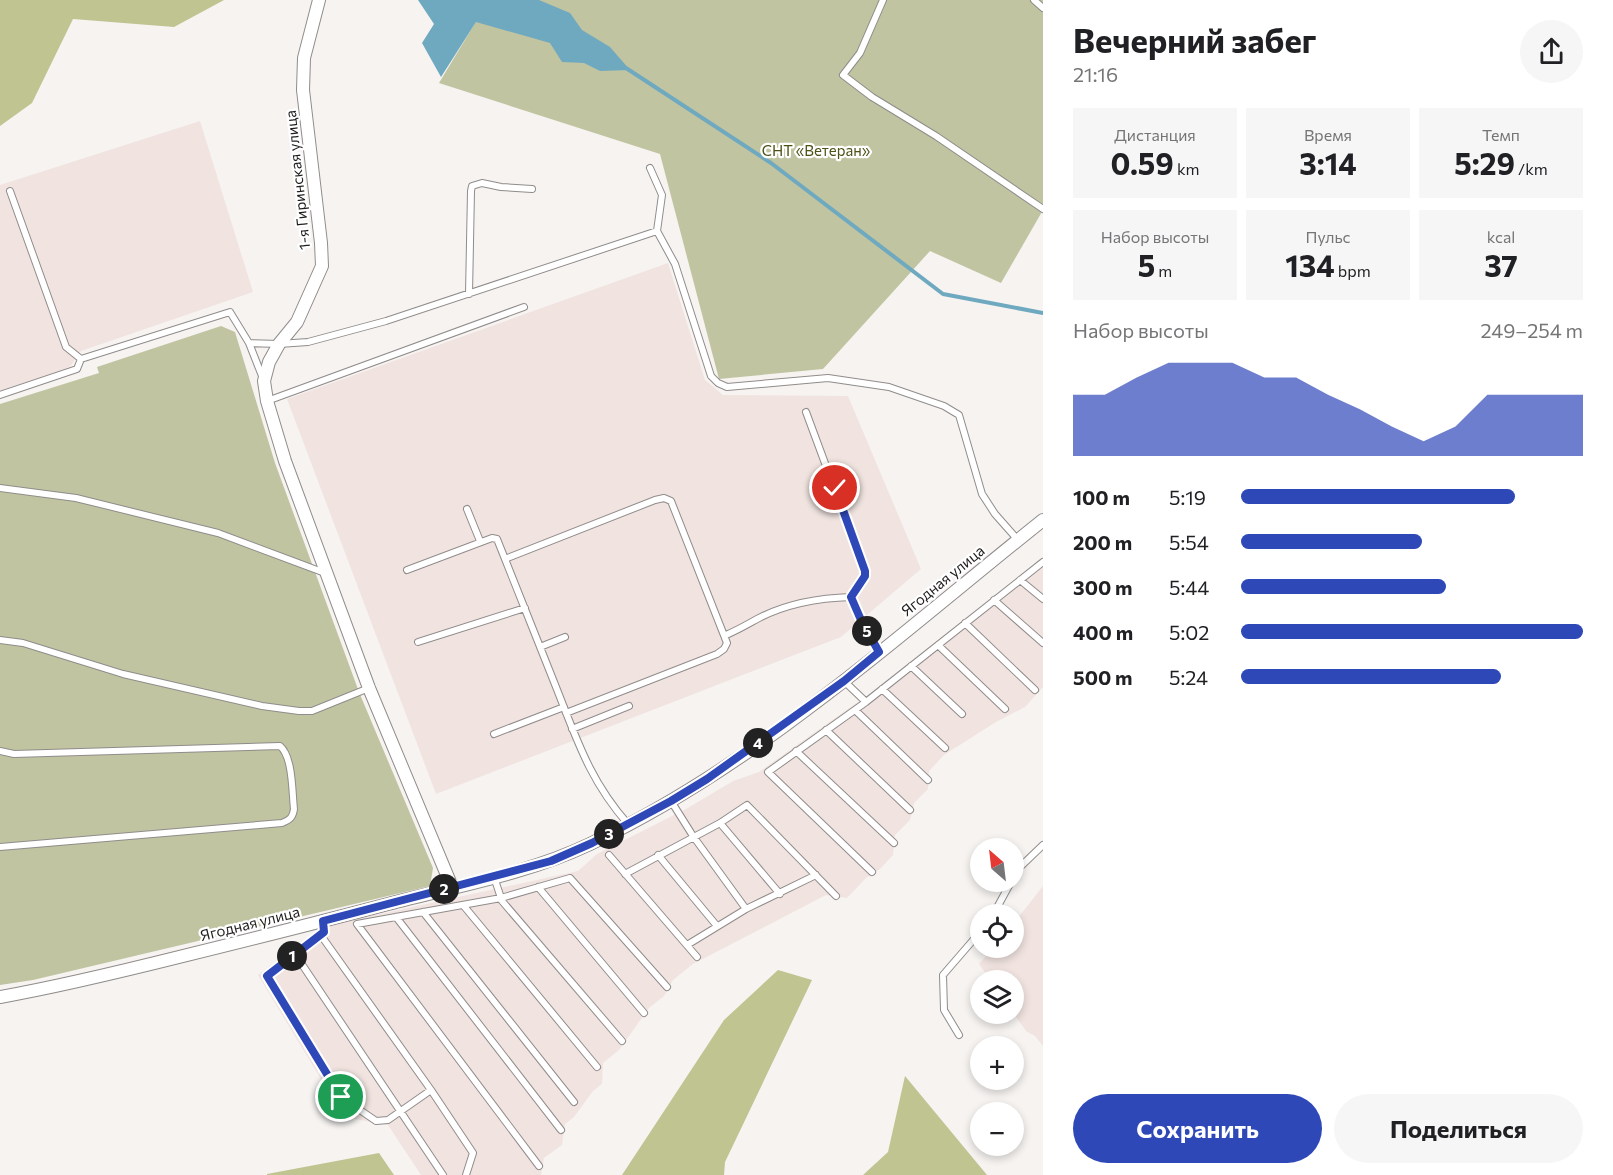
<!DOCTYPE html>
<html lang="ru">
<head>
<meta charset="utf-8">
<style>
	:root { --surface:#fff; --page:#f6f6f6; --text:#202124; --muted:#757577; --accent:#2e48b8 }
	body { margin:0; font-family:Commissioner,sans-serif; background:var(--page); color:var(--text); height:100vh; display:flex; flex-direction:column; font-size:22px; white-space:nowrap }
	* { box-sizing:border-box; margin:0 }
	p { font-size:20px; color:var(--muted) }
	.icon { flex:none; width:33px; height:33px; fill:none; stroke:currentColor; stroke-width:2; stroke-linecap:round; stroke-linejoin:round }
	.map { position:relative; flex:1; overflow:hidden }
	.panel { display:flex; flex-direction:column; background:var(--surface); width:570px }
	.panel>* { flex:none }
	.needle { width:39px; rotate:332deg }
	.fabs { position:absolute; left:970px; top:838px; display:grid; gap:12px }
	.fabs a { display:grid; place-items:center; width:54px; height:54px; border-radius:50%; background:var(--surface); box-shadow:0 3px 9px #0003; font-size:30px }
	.pin { position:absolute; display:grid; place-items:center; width:51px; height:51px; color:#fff; margin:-26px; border:3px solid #fff; border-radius:50%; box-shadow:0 2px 6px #0007 }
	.km { position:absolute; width:30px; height:30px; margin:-15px; border-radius:50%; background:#222; color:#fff; font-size:16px; line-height:30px; text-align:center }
	.round { display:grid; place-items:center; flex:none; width:63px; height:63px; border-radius:32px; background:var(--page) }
	.head { display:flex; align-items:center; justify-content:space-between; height:102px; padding:0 30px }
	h1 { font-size:33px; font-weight:700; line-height:45px }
	.stats { display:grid; grid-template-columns:repeat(3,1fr); gap:9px; height:102px; padding:6px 30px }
	.stats div { display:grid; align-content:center; border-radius:0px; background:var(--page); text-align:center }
	.stats b { font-size:30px; font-weight:700 }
	.stats small { font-size:16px; font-weight:400 }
	.stats p { font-size:16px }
	.chart { height:168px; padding:12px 30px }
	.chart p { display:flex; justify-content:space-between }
	.chart svg { width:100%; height:108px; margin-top:6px; fill:var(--accent); opacity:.7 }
	.button { display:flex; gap:12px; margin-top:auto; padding:12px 30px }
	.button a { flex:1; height:69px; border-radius:36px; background:var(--accent); color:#fff; font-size:24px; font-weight:700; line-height:69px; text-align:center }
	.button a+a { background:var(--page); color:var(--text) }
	ul { padding:0 30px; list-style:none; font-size:20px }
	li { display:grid; grid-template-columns:96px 72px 1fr; align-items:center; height:45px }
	li i { height:15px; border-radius:8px; background:var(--accent) }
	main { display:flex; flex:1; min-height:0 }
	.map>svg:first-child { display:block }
	.built { fill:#f1e4e0 }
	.green { fill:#c0c4a0 }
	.forest { fill:#bfc490 }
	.water { fill:#6fa9c0 }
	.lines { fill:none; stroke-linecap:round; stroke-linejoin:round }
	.stream { stroke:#6fa9c0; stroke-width:4 }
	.lane-casing { stroke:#908c8b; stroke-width:8 }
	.street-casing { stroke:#908c8b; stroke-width:14 }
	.lane { stroke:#fff; stroke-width:6 }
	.street { stroke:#fff; stroke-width:12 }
	.route-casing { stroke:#fff; stroke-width:12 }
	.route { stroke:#2e48b8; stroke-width:8 }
	.labels { text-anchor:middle; stroke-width:4.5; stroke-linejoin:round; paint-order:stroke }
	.park-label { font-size:15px; fill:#4e5217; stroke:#fff }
	.street-label { font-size:15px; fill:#1f1e1d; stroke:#fff }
</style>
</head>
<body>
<main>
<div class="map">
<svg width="1043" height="1175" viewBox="0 0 1043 1175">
	<rect width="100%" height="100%" fill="#f6f3f1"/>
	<path class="built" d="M200 121 253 292 81 351 70 367 0 391V185Z
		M668 263 705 380 723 395 848 396 921 569 841 637 436 794 287 399Z
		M1043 558V687L1025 707 996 722 944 755 929 771 928 789 914 803 910 820 895 835 893 855 880 869 866 878 847 898 826 895 693 964 673 980 664 996 649 1008 619 1050 603 1063 602 1084 593 1091 574 1117 565 1124 562 1145 544 1158 541 1175H421L388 1125 344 1117 258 975 316 931 348 921 578 871 597 854 686 809 733 781 759 772 869 694Z
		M1043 886V1046L1035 1036 1026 1031 1014 1014V981H991L979 964 993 948H1014V923Z"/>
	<path class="green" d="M489 0H1043V210L1001 283 930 251 823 369 719 379 660 154 439 83Z
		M221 326 235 332 275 463 359 692 433 868 430 886 33 980 0 985V404L99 373 97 367Z"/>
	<path class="forest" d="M0 0H224L174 27 73 19 32 103 0 126Z
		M778 970 812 980 725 1162 724 1175H622L724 1020Z
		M905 1076 987 1175H863L888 1152Z
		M379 1153 394 1175H267V1174Z"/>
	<path class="water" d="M418 0H539L570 13 582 30 610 47 630 70 600 71 584 63 562 62 550 43 476 22 441 77 422 43 434 24Z"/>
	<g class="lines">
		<path class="stream" d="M626 68 771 163 943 294 1043 313"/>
		<g class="lane-casing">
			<path id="lane" d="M883 0 860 53 843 75 872 97 936 136 1043 209
				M1034 0 1043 8
				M10 191 66 347 81 359 230 312 249 343 262 376
				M657 231 675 264 711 376 718 383 727 387 828 378 889 387 944 406 959 415 982 494 995 514 1018 540
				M469 294 471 191 472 186 482 183 501 187 532 189
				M249 343 279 344 308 342 386 321 657 231 662 195 650 168
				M0 395 77 369 81 359
				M267 401 524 307
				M806 412 865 571V576L851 597
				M0 488 76 498 218 533 325 573
				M467 509 480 541
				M407 570 492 538 497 539 505 559
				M1020 580 1043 599
				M994 600 1043 643
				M965 623 1035 690
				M726 635C738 630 748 624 759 618 788 603 819 598 851 597L861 620 879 652
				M0 640 23 643 123 674 262 706 299 711H312L369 688
				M418 642 525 608
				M938 645 1005 709
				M540 647 565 637
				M911 666 962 714
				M844 681 866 702
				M882 689 945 748
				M855 710 928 780
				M566 713 717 654 724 649 727 643 671 501 664 498 655 500 505 559C522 602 539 644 556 687 577 740 590 781 628 824
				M572 729 629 706
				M826 730 910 810
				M494 734 564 707
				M0 751 14 754 280 746C293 757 292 792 294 809 293 817 290 820 282 823L0 847
				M796 751 894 843
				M671 801 693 836 746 909
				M720 823 780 894
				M609 855 697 957
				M658 855 717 926
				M872 872 768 772 866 702 1043 562
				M625 874 720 823 747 805 836 896
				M494 877 502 901 622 1041
				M1014 877 1019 868 1043 845
				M538 887 644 1013
				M463 905 597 1067
				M423 912 574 1102
				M993 915 1011 882
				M396 917 561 1130
				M323 921 324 931 267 976 341 1097 376 1121 388 1120 431 1090
				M320 934 431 1090 473 1153 466 1175
				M687 945 746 909 816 875
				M295 954 443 1175
				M959 1035 944 1010 943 975 981 931
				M539 1166 357 924 501 898 570 878 667 987"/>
		</g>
		<g class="street-casing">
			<path id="street" d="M319 0 304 58 303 90 321 243 322 266 297 322 279 344 269 362 264 381 267 401 285 461 369 688 452 887
				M0 997C62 986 123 971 183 956 252 939 320 922 388 904 456 886 527 874 590 844 757 765 900 634 1043 520"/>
		</g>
		<use href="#lane" class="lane"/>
		<use href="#street" class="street"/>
	</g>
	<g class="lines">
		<g class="route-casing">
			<path id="route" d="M341 1097 267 976 324 932 323 921 551 861 592 843 671 801 707 779 844 681 879 652 861 620 851 597 865 576V571L835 488"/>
		</g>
		<use href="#route" class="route"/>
	</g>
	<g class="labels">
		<g class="park-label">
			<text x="816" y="156">СНТ «Ветеран»</text>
		</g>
		<g class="street-label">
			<text transform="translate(298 180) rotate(-96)" y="5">1-я Гиринская улица</text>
			<text transform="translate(943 581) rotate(-39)" y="5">Ягодная улица</text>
			<text transform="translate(250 924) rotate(-14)" y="5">Ягодная улица</text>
		</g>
	</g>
</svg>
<div class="fabs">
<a><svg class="needle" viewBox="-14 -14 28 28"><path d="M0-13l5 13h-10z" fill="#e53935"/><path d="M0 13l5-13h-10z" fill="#757577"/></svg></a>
<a><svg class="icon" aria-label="locate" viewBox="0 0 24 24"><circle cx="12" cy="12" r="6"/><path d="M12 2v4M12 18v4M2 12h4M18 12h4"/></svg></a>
<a><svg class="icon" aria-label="layers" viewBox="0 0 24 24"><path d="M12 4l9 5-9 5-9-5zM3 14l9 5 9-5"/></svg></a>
<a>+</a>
<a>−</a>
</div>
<div class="pin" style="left:341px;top:1097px;background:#1e9e55"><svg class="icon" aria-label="arrive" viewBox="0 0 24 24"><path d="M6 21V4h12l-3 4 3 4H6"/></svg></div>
<div class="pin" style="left:835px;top:488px;background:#d93025"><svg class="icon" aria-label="check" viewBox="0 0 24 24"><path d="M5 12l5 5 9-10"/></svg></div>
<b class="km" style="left:292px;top:956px">1</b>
<b class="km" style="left:444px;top:889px">2</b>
<b class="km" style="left:609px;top:834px">3</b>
<b class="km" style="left:758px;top:743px">4</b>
<b class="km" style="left:867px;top:631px">5</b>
</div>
<section class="panel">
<div class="head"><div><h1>Вечерний забег</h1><p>21:16</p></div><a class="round"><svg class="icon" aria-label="share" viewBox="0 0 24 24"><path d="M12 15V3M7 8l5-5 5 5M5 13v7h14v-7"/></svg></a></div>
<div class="stats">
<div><p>Дистанция</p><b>0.59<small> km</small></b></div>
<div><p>Время</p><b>3:14</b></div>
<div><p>Темп</p><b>5:29<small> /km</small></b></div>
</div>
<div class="stats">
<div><p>Набор высоты</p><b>5<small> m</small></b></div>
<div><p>Пульс</p><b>134<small> bpm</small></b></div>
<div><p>kcal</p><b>37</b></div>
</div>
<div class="chart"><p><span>Набор высоты</span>249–254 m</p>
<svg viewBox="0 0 160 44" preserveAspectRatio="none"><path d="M0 44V19L10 19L20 12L30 6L40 6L50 6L60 12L70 12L80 19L90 25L100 32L110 38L120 32L130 19L140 19L150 19L160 19V44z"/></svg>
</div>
<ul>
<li><b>100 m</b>5:19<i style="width:80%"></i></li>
<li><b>200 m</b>5:54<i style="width:53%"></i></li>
<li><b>300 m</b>5:44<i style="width:60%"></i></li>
<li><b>400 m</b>5:02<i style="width:100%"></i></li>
<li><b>500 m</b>5:24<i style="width:76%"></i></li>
</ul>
<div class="button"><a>Сохранить</a><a>Поделиться</a></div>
</section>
</main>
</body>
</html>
